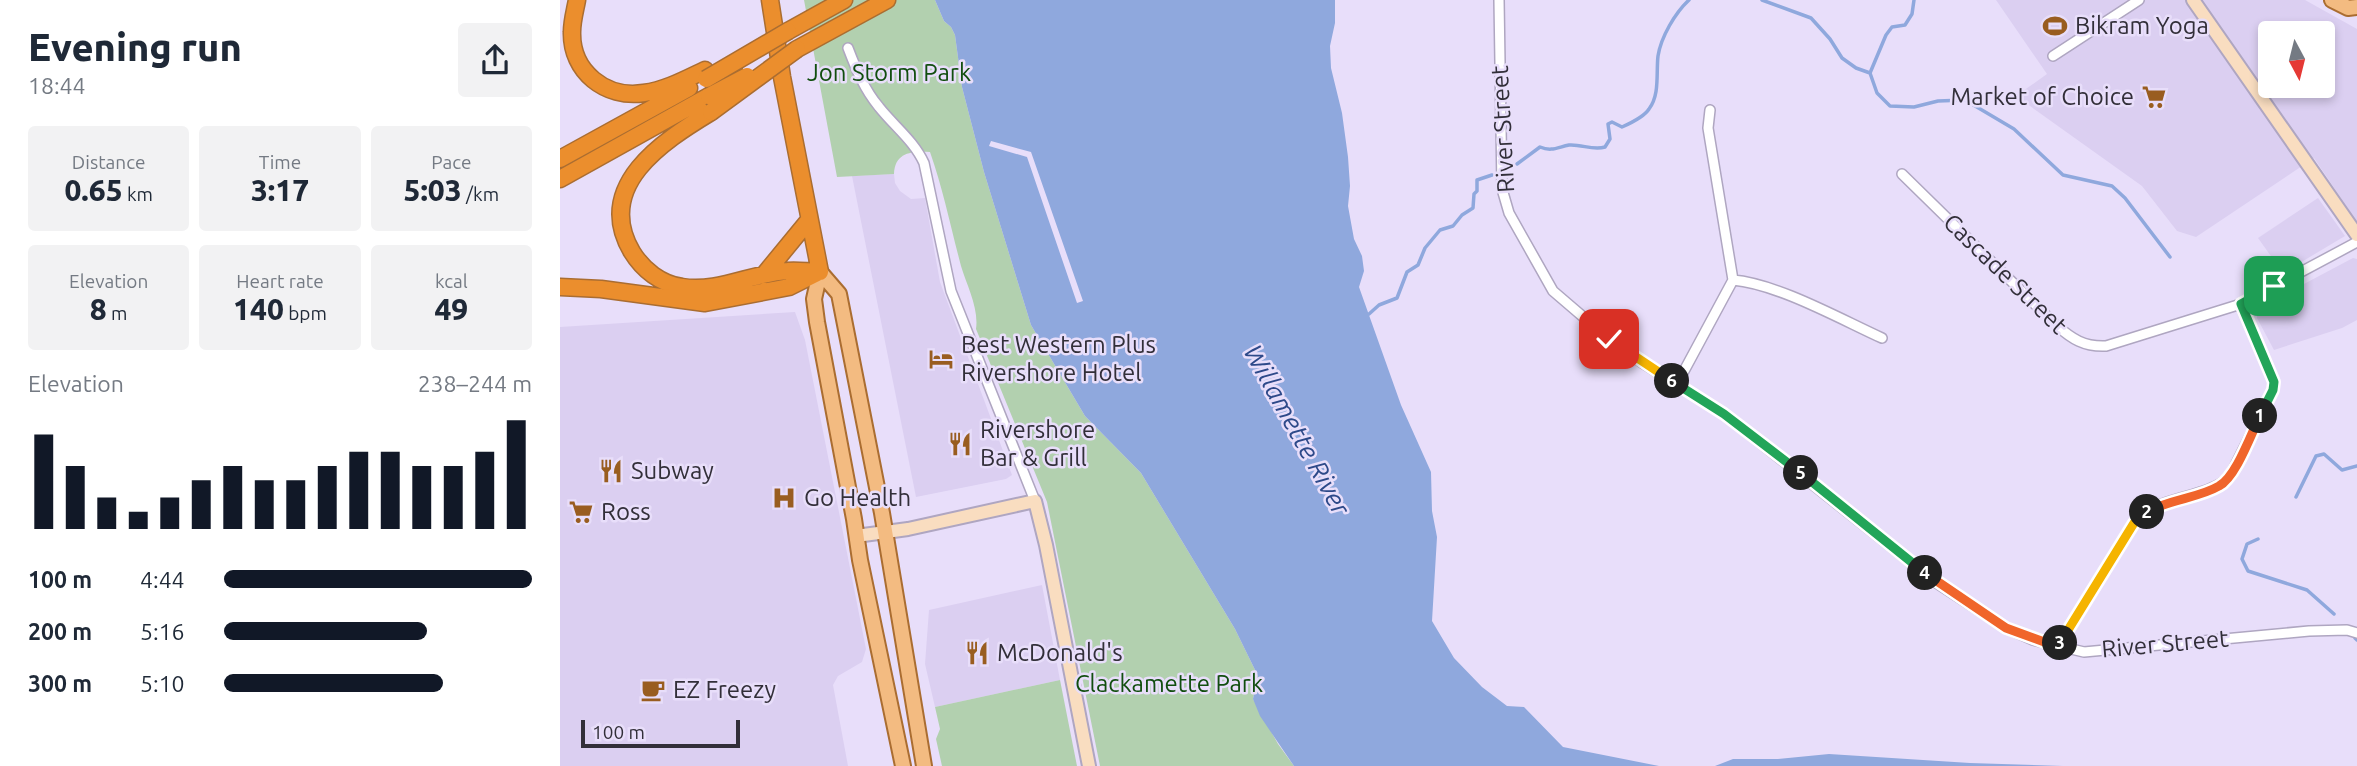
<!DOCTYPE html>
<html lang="en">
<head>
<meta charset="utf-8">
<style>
	:root { --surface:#fff; --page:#f2f2f3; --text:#1f2937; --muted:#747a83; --accent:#111827 }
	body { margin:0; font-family:Ubuntu,sans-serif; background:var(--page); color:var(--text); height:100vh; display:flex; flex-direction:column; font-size:26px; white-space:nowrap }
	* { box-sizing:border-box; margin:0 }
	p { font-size:23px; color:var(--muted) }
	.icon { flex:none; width:38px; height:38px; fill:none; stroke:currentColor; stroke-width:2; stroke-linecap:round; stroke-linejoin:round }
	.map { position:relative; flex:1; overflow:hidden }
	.sheet { display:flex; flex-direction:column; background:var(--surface); width:560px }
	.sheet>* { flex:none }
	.needle { width:46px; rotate:173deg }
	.fabs { position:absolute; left:1698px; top:21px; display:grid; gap:14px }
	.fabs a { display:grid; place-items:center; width:77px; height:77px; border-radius:7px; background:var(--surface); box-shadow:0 4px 10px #0003; font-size:35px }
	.scale { position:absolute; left:21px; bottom:18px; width:159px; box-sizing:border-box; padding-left:7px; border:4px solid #322f39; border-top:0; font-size:19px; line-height:24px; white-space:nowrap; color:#322f39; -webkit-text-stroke:5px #e8defa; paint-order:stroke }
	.pin { position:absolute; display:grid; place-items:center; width:60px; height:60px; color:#fff; margin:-30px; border-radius:14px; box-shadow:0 4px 10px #0006 }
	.km { position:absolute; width:35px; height:35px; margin:-18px; border-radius:50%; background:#222; color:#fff; font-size:19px; line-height:35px; text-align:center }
	.round { display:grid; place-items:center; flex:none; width:74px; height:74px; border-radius:7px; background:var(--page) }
	.overview { display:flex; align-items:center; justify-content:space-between; height:119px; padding:0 28px }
	h1 { font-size:38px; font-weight:800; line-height:52px }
	.stats { display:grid; grid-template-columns:repeat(3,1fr); gap:10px; height:119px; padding:7px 28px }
	.stats div { display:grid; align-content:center; border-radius:7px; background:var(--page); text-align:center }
	.stats b { font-size:30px; font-weight:800 }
	.stats small { font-size:19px; font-weight:400 }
	.stats p { font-size:19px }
	.chart { height:196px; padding:14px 28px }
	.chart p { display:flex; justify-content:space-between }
	.chart svg { width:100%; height:126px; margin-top:7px; stroke:var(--accent); stroke-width:6 }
	ul { padding:0 28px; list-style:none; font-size:23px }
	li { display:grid; grid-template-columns:112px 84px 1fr; align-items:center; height:52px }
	li i { height:18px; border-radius:9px; background:var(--accent) }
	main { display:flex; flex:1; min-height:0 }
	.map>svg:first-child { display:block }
	.built { fill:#dbcff1; fill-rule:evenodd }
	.green { fill:#b2d0af }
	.water { fill:#8fa8dd }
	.pier { fill:#e8defa }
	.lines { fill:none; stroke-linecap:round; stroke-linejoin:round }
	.stream { stroke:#8fa8dd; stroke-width:3.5 }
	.street-casing { stroke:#afa6c1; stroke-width:12 }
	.secondary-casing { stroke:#afa6c1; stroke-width:16 }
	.primary-casing { stroke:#aa6d31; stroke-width:18 }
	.highway-casing { stroke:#aa6d31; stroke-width:19 }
	.street { stroke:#fff; stroke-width:9 }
	.secondary { stroke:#f9ddc0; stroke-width:12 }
	.primary { stroke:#f3bb81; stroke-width:14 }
	.highway { stroke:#eb8e2d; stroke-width:16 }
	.highway-bridge-casing { stroke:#aa6d31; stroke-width:19; stroke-linecap:butt }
	.highway-bridge { stroke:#eb8e2d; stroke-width:16 }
	.split-1-casing { stroke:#fff; stroke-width:14 }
	.split-2-casing { stroke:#fff; stroke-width:14 }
	.split-3-casing { stroke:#fff; stroke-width:14 }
	.split-4-casing { stroke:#fff; stroke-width:14 }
	.split-5-casing { stroke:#fff; stroke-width:14 }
	.split-6-casing { stroke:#fff; stroke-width:14 }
	.split-7-casing { stroke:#fff; stroke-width:14 }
	.split-1 { stroke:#22a559; stroke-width:9 }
	.split-2 { stroke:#f0652b; stroke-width:9 }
	.split-3 { stroke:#f5b400; stroke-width:9 }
	.split-4 { stroke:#f0652b; stroke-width:9 }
	.split-5 { stroke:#22a559; stroke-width:9 }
	.split-6 { stroke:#22a559; stroke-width:9 }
	.split-7 { stroke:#f5b400; stroke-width:9 }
	.labels { text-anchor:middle; stroke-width:5; stroke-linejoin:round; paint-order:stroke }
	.poi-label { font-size:24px; fill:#322f39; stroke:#e8defa; text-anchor:start }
	.park-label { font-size:24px; fill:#114e0f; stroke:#e8defa }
	.street-label { font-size:24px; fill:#322f39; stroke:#e8defa }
	.water-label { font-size:26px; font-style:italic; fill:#2d4989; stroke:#e8defa }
</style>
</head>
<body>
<main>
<section class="sheet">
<div class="overview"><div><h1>Evening run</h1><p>18:44</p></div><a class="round"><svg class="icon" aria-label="share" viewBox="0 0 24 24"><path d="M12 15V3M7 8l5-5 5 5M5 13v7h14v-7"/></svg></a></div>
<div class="stats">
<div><p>Distance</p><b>0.65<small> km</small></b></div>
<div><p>Time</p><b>3:17</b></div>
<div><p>Pace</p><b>5:03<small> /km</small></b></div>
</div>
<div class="stats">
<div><p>Elevation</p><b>8<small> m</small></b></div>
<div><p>Heart rate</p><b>140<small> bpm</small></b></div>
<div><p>kcal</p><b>49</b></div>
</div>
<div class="chart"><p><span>Elevation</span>238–244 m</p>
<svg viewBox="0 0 160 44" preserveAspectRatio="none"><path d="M5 44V11M15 44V22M25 44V33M35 44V38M45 44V33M55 44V27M65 44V22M75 44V27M85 44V27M95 44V22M105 44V17M115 44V17M125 44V22M135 44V22M145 44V17M155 44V6"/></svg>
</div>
<ul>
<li><b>100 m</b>4:44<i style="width:100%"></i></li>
<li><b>200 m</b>5:16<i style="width:66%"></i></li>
<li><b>300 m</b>5:10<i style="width:71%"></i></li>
</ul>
</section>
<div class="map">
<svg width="1797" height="766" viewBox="0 0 1797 766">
	<rect width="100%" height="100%" fill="#e8defa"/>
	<path class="built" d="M1436 0H1745L1797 29V222L1754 158 1636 237 1617 231 1582 186 1456 96 1487 74ZM1710 33H1762V86H1710Z
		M334 174 335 183 340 191 351 199 365 198 380 282 452 475 446 479 356 497 292 176Z
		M1758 198 1785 236 1723 273 1698 238Z
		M1793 258 1797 259V320L1782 328 1714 350 1697 318V309Z
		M235 312 245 340 306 649 302 662 278 676 273 685 288 766H0V327Z
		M482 585 500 680 375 707 365 664 369 610Z"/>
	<path class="green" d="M244 0H375L384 21 391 27 395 35 402 87 424 172 471 325 525 416 581 473 675 629 698 676 693 699 718 744 734 766H540L487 502 416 329C419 308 407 286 401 266 391 228 383 189 370 152 352 151 335 152 334 174L277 177Z
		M500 680 517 766H382L376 739 380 729 375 707Z"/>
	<path class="water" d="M375 0H775V23L770 46 771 68 782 113 788 157 790 186 788 206 794 239 802 256 804 271 799 287 841 405 871 472 872 511 877 537 872 621 894 658 922 687 947 706 964 707 1003 747 1099 766H734L700 716 693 699 698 676 675 629 581 473 525 416 471 325 424 172 402 87 395 35 391 27 384 21Z
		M1269 754 1410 763 1503 766H1155L1173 759H1218Z"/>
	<path class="pier" d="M431 141 471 152 523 301 517 303 467 157 429 146Z"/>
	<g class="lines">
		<path class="stream" d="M1202 0 1251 18 1270 39 1282 58 1296 68 1310 73 1326 35 1332 27 1345 25 1352 14 1354 0
			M1310 73 1317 93 1330 106 1354 107 1378 101 1405 100 1454 129 1503 175 1552 186 1565 198 1610 257
			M957 164 980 147C992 152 998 147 1009 145 1022 144 1033 151 1045 147L1050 139 1048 124 1052 122 1062 127C1071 123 1084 117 1089 109 1100 95 1096 73 1098 56 1101 37 1115 13 1129 0
			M809 314 819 305 837 298 847 272 858 265 865 248 880 230 893 226 902 215 913 208 914 194 917 191V180L932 175
			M1736 497 1756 456 1764 454 1782 470 1797 466
			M1698 539 1687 544 1682 559 1688 571 1747 590 1774 614
			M1795 638 1797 640"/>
		<g class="street-casing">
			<path id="street" d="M939 0 942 189 949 213 993 291 1049 339 1084 364 1164 414 1378 584 1446 628 1473 640 1524 652 1749 631 1787 630 1797 633
				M288 48C296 69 304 89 319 107 334 126 354 141 364 163L391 291 475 501
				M1493 56 1579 0
				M1150 110 1148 128 1173 280
				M1342 174 1496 325C1512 339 1524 347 1546 346L1681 304 1797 242
				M1173 280C1218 284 1280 319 1322 338
				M1117 384 1173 280
				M1498 647 1574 523C1583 515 1591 509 1602 504 1625 495 1650 493 1669 478L1713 390 1714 382 1681 304"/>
		</g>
		<g class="secondary-casing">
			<path id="secondary" d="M1633 0 1797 235
				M296 536 348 529 475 501 486 545 529 766"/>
		</g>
		<g class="primary-casing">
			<path id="primary" d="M1772 0 1788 8 1797 7
				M260 272 279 294 322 513 364 766
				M260 272 254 299 257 322 294 519 300 560 343 766"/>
		</g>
		<g class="highway-casing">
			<path id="highway" d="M17 0C15 11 12 21 12 32 11 72 46 99 84 93 106 90 126 79 145 70
				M210 0 222 77 260 272
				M228 31 284 0
				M237 49 327 0
				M151 112C103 141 33 186 72 252 83 270 101 284 122 287 158 293 192 273 228 271 238 270 249 272 260 272
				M0 159 129 88
				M0 179 149 96
				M203 276 249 220
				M0 287 41 289 145 303 229 287 257 273"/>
		</g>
		<use href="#street" class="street"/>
		<use href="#secondary" class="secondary"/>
		<use href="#primary" class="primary"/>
		<use href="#highway" class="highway"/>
		<g class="highway-bridge-casing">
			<path id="highway-bridge" d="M146 79 228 31
				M149 96 187 76
				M151 112 237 49"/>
		</g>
		<use href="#highway-bridge" class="highway-bridge"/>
	</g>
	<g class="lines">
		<g class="split-1-casing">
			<path id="split-1" d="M1700 416 1713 390 1714 382 1681 304 1714 286"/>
		</g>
		<g class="split-2-casing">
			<path id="split-2" d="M1587 512C1610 499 1639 498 1659 486 1676 477 1691 434 1700 416"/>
		</g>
		<g class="split-3-casing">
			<path id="split-3" d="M1500 643 1574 523 1587 512"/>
		</g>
		<g class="split-4-casing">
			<path id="split-4" d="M1365 573 1446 628 1498 647 1500 643"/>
		</g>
		<g class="split-5-casing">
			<path id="split-5" d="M1241 473 1365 573"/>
		</g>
		<g class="split-6-casing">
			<path id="split-6" d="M1112 381 1164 414 1241 473"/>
		</g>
		<g class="split-7-casing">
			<path id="split-7" d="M1049 339 1112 381"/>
		</g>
		<use href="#split-1" class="split-1"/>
		<use href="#split-2" class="split-2"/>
		<use href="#split-3" class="split-3"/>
		<use href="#split-4" class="split-4"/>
		<use href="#split-5" class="split-5"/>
		<use href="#split-6" class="split-6"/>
		<use href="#split-7" class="split-7"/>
	</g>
	<defs>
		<g id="stadium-bare" transform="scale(1.89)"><path d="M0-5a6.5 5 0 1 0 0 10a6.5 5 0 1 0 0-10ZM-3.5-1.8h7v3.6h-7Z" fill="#995d20" stroke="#e8defa" stroke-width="2.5" paint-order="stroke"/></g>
		<g id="supermarket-bare" transform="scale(1.89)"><path d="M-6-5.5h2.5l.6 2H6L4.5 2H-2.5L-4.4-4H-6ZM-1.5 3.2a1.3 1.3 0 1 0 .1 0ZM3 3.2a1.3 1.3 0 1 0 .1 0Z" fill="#995d20" stroke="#e8defa" stroke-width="2.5" paint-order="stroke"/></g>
		<g id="hotel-bare" transform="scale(1.89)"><path d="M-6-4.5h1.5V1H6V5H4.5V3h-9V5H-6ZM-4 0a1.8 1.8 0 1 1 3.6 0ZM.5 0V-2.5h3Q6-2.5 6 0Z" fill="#995d20" stroke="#e8defa" stroke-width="2.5" paint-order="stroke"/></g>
		<g id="restaurant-bare" transform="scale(1.89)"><path d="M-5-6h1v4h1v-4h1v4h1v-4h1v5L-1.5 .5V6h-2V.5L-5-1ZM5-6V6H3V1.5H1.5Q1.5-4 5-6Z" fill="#995d20" stroke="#e8defa" stroke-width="2.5" paint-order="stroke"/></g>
		<g id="hospital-bare" transform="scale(1.89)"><path d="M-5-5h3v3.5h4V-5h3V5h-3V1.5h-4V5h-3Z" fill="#995d20" stroke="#e8defa" stroke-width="2.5" paint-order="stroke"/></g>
		<g id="cafe-bare" transform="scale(1.89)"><path d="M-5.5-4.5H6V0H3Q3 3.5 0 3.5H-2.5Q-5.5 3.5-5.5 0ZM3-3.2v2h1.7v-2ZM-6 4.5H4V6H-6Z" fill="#995d20" stroke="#e8defa" stroke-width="2.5" paint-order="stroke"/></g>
	</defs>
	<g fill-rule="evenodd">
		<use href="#stadium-bare" x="1495" y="26"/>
		<use href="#supermarket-bare" x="1594" y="97"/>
		<use href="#hotel-bare" x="381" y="359"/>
		<use href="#restaurant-bare" x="400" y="444"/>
		<use href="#restaurant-bare" x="51" y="471"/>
		<use href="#hospital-bare" x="224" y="498"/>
		<use href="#supermarket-bare" x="21" y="512"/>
		<use href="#restaurant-bare" x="417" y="653"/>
		<use href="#cafe-bare" x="93" y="690"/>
	</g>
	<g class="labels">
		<g class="poi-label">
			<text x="1515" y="34">Bikram Yoga</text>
			<text x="1574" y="105" text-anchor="end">Market of Choice</text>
			<text x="401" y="353">Best Western Plus<tspan x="401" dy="28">Rivershore Hotel</tspan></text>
			<text x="420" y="438">Rivershore<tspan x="420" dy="28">Bar &amp; Grill</tspan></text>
			<text x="71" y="479">Subway</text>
			<text x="244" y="506">Go Health</text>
			<text x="41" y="520">Ross</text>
			<text x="437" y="661">McDonald's</text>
			<text x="113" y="698">EZ Freezy</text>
		</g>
		<g class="park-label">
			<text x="329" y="81">Jon Storm Park</text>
			<text x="609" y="692">Clackamette Park</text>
		</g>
		<g class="street-label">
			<text transform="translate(943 129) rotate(-93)" y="8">River Street</text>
			<text transform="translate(1445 274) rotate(44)" y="8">Cascade Street</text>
			<text transform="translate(1605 644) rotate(-5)" y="8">River Street</text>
		</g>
		<g class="water-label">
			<text transform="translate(737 430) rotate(61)" y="9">Willamette River</text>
		</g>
	</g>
</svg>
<div class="fabs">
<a><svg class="needle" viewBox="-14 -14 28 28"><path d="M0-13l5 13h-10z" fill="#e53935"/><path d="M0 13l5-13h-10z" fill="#747a83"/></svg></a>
</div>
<div class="scale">100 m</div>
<div class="pin" style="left:1714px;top:286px;background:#1e9e55"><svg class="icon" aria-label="arrive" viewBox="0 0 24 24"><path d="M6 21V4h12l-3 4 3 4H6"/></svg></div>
<div class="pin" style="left:1049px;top:339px;background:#d93025"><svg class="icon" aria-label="check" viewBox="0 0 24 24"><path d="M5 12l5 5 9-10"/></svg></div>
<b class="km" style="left:1700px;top:416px">1</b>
<b class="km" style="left:1587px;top:512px">2</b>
<b class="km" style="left:1500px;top:643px">3</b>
<b class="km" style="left:1365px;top:573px">4</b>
<b class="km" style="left:1241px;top:473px">5</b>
<b class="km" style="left:1112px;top:381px">6</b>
</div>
</main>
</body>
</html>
